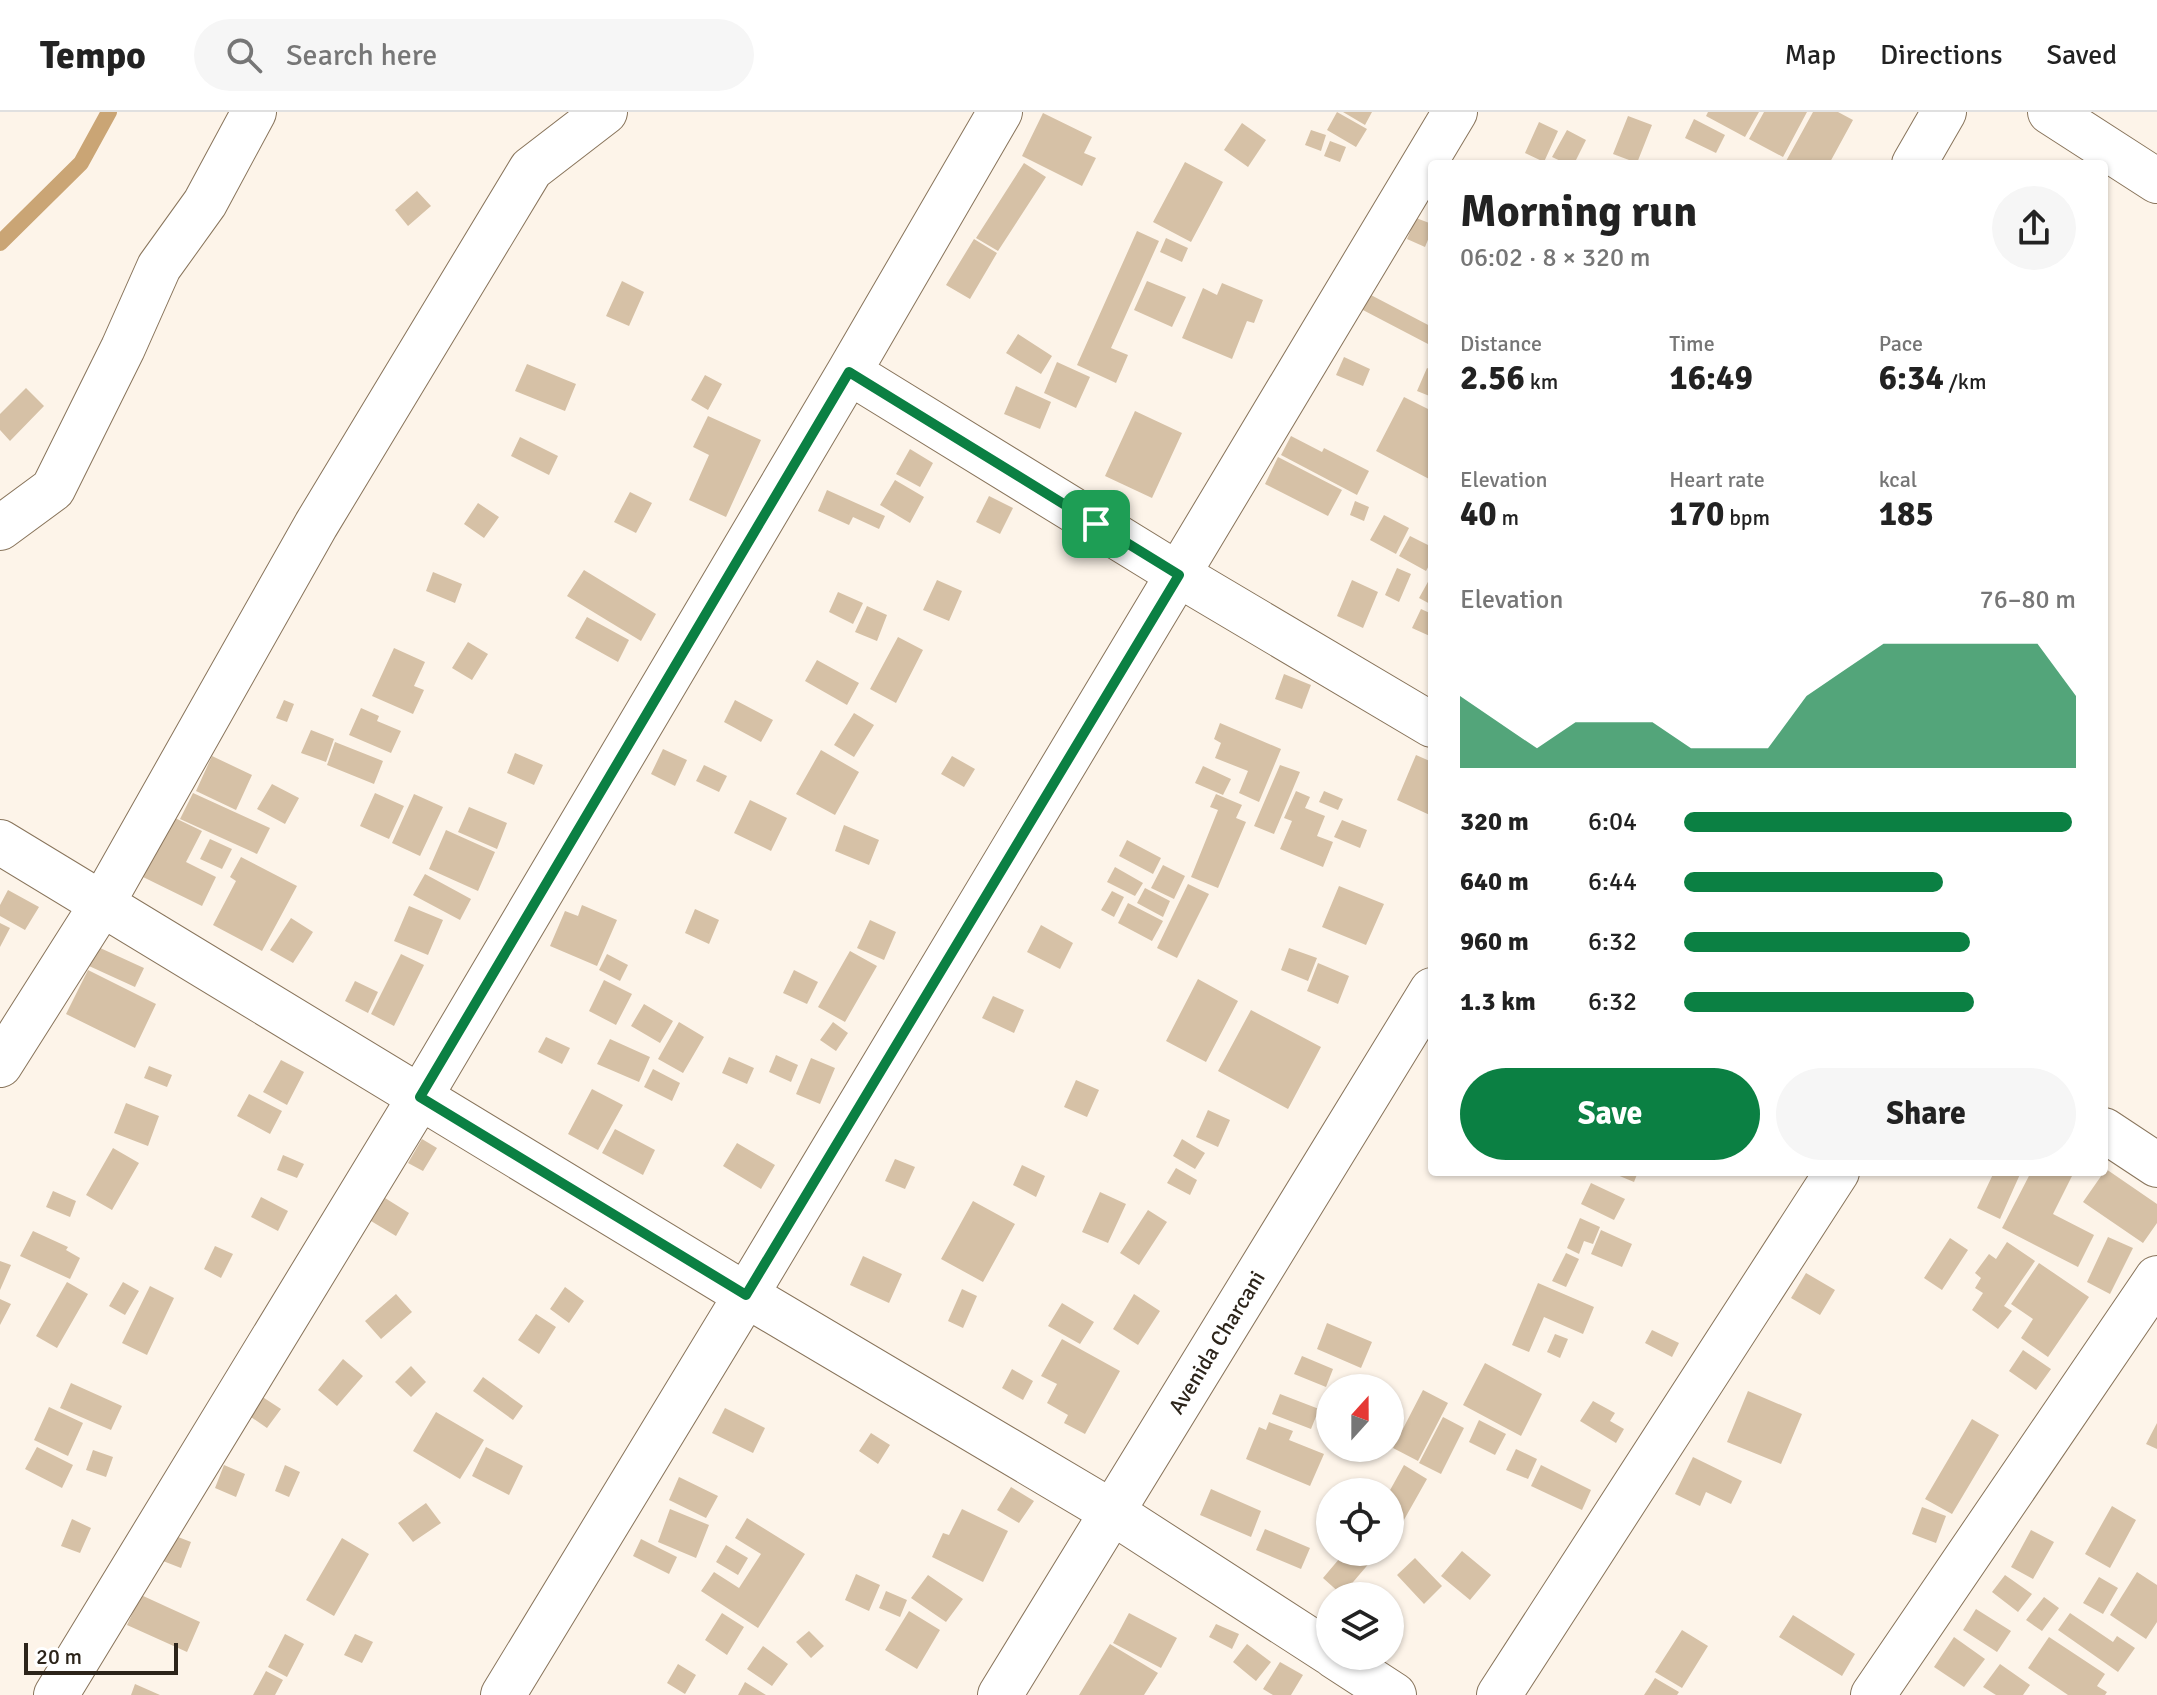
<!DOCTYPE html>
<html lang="en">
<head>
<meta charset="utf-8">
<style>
	:root { --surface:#fff; --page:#f6f6f6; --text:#222; --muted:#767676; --line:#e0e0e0; --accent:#0b8043 }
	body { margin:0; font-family:Signika,sans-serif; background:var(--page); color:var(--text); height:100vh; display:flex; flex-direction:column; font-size:30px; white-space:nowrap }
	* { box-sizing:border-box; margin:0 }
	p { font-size:26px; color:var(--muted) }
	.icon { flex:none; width:44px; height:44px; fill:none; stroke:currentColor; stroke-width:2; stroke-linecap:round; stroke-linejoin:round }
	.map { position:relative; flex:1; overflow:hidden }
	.sheet { position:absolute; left:1428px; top:48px; width:680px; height:1016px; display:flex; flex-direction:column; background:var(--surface); border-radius:8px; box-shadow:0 2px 6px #0004 }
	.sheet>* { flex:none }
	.needle { width:52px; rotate:21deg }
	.buttons { position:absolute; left:1316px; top:1262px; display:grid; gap:16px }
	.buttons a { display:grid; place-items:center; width:88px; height:88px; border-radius:50%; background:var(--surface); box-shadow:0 2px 6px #0004; font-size:40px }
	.scale { position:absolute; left:24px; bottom:20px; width:154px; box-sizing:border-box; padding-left:8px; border:4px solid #2c241a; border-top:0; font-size:22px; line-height:28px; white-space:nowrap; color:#2c241a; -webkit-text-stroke:6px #fff; paint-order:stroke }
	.pin { position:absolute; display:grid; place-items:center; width:68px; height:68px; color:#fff; margin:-34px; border-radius:16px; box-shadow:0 4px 12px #0006 }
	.round { display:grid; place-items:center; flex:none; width:84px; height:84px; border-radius:42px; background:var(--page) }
	.overview { display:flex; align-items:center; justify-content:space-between; height:136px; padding:0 32px }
	h1 { font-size:44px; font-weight:700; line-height:60px }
	.figures { display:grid; grid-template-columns:repeat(3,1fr); gap:12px; height:136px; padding:8px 32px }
	.figures div { display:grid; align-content:center }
	.figures b { font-size:34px; font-weight:700 }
	.figures small { font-size:22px; font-weight:400 }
	.figures p { font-size:22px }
	.chart { height:224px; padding:16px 32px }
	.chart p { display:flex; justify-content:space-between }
	.chart svg { width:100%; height:144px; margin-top:8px; fill:var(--accent); opacity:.7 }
	.cta { display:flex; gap:16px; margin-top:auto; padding:16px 32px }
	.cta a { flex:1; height:92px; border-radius:48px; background:var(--accent); color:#fff; font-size:32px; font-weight:700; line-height:92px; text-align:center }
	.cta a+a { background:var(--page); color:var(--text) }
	ul { padding:0 32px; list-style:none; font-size:26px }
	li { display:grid; grid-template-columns:128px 96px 1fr; align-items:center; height:60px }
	li i { height:20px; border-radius:10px; background:var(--accent) }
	header { display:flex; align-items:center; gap:48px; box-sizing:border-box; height:112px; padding:0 40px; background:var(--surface); border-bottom:2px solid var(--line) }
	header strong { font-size:38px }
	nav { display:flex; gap:44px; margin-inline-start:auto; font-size:28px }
	.search { width:560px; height:72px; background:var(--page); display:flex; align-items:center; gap:20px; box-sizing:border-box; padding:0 28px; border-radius:44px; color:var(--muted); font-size:30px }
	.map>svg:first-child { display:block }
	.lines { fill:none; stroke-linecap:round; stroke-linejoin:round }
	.stream { stroke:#caa575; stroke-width:16 }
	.building { fill:#d6c1a6 }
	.minor-casing { stroke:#88745b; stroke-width:46 }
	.major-casing { stroke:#88745b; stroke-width:46 }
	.minor { stroke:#fff; stroke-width:44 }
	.major { stroke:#fff; stroke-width:44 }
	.route-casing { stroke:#fff; stroke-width:16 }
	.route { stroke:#0b8043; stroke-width:10 }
	.labels { text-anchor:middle; stroke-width:7; stroke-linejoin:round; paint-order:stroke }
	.street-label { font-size:22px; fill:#2c241a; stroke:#fff }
</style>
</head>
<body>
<header>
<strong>Tempo</strong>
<div class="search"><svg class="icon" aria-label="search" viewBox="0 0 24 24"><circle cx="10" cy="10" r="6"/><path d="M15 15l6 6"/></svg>Search here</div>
<nav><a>Map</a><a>Directions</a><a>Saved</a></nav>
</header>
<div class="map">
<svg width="2157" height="1583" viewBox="0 0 2157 1583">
	<rect width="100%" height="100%" fill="#fdf4e9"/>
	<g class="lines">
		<path class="stream" d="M0 131 81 51 109 0"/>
	</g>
	<path class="building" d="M1337 0 1367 17 1356 35 1327 18Z
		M1343 0H1372L1365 13Z
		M1708 0H1759L1745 25 1706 4Z
		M1764 0H1807L1783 45 1749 27Z
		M1813 0H1838L1853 8 1829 52H1787L1785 51Z
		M1043 1 1092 25 1084 41 1096 46 1082 74 1022 44Z
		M1628 4 1652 13 1637 51 1613 42Z
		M1694 7 1725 23 1716 41 1685 26Z
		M1539 10 1558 19 1544 50 1525 41Z
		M1242 11 1266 28 1248 55 1224 38Z
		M1311 18 1326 23 1321 39 1305 33Z
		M1567 18 1586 28 1574 52H1567L1552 45Z
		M1330 29 1346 35 1340 50 1324 44Z
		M1185 50 1223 70 1191 130 1153 110Z
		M1024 51 1046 65 998 139 976 126Z
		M417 79 431 94 408 114 395 98Z
		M1416 106 1432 112V118L1425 135 1407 127Z
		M1137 119 1159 129 1111 236 1128 243 1116 271 1077 253Z
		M1166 126 1188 136 1182 150 1160 140Z
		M974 127 997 141 970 187 946 173Z
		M622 169 644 180 629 214 606 204Z
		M1147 169 1186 185 1172 215 1134 198Z
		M1222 171 1263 188 1254 211 1247 209 1232 247 1182 226 1203 176 1217 183Z
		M1369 182 1432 215V225L1428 232 1361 197Z
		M1018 222 1052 244 1041 262 1006 241Z
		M1344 245 1370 257 1363 274 1336 263Z
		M1057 250 1090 265 1076 296 1044 281Z
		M527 252 576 272 565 299 515 279Z
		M1427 256 1432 258V285L1417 279Z
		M705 263 722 272 708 298 691 288Z
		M1016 274 1051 290 1040 317 1004 302Z
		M26 276 44 294 10 329 0 318V302Z
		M1404 285 1432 299 1431 368 1376 339Z
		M1135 299 1182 321 1152 386 1105 364Z
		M708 304 761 328 726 405 689 388 709 343 693 335Z
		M1291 324 1322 340 1324 336 1369 359 1357 383 1281 343Z
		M520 325 558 344 549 363 511 344Z
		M910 337 933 351 920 375 896 362Z
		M1278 345 1342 378 1328 404 1265 372Z
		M895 368 924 385 910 411 880 393Z
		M827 378 885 404 879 417 853 405 849 413 818 399Z
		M630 380 652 391 636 421 614 410Z
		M989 384 1013 396 1000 422 976 410Z
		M1355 389 1369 395 1364 409 1350 403Z
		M478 391 499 405 484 426 464 412Z
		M1384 403 1409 416 1396 442 1370 428Z
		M1410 424 1432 435V448L1426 459 1399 444Z
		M1397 456 1411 462 1399 490 1385 483Z
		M584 458 656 502 641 529 567 484Z
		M433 460 462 472 455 491 426 479Z
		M937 468 962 479 949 509 923 498Z
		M1352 468 1378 480 1363 516 1337 504Z
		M1429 468 1432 470V493L1419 486Z
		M838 480 863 491 853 512 829 500Z
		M867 494 887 503 877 529 855 520Z
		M1421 497 1432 502V525L1412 516Z
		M587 505 629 528 618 550 575 526Z
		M898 525 923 538 896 591 870 577Z
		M468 530 488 542 472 568 452 556Z
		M394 536 425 550 414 574 424 578 413 602 372 584Z
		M817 548 859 571 847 593 805 569Z
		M1284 562 1311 573 1302 597 1275 587Z
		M284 588 294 592 287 610 276 606Z
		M735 588 773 608 761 630 724 610Z
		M361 596 379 604 377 609 401 619 391 641 349 623Z
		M854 601 874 613 854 645 834 633Z
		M1220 611 1281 637 1259 690 1239 681 1248 659 1215 646 1221 631 1214 627Z
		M311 618 334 627 326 650 301 641Z
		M335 630 383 649 374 672 327 653Z
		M663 637 687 648 675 674 651 662Z
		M821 638 859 660 835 703 796 682Z
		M515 641 543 653 534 673 507 661Z
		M1416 643 1432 650V704L1397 688Z
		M212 644 252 663 236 698 196 679Z
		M952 644 975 657 964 675 941 662Z
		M704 653 727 664 719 680 696 669Z
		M1280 653 1300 660 1274 722 1254 714Z
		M1203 654 1231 667 1223 683 1195 671Z
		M272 672 299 686 285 712 257 697Z
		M1296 679 1310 685 1305 696 1325 704 1317 724 1333 730 1323 755 1280 737 1292 709 1284 706Z
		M1324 679 1343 687 1338 698 1319 690Z
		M193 681 270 716 257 742 180 707Z
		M375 681 404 694 389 727 360 714Z
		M414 682 443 695 420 744 392 731Z
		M1216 682 1242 693 1236 706 1246 710 1218 776 1191 765 1218 698 1210 695Z
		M750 688 787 706 771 739 734 721Z
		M469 695 507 711 497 737 458 720Z
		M173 705 202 719 186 750 216 765 202 794 143 765Z
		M1342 708 1367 718 1360 736 1334 725Z
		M844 713 879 728 869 753 835 739Z
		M446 718 495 740 478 779 429 757Z
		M210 727 232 737 222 757 200 747Z
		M1127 728 1161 746 1153 762 1119 744Z
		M241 745 297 774 262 839 213 813 236 769 230 765Z
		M1163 753 1185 764 1174 787 1151 776Z
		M1115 755 1143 771 1135 784 1107 770Z
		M425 762 471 787 460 808 413 783Z
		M1188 772 1209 782 1177 846 1157 836Z
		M1339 774 1384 792 1366 833 1322 815Z
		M1145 776 1170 789 1163 805 1137 791Z
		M8 778 39 795 25 818 0 804V793Z
		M1112 779 1124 785 1114 805 1101 798Z
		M1128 791 1163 809 1152 829 1118 811Z
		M582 793 617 808 597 854 550 834 565 799 578 804Z
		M409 794 443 808 428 843 394 829Z
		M695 797 719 808 709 832 685 821Z
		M291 806 313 820 293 851 270 838Z
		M870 808 896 820 884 848 857 836Z
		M0 811 10 816 0 835Z
		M1041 813 1073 831 1060 857 1027 840Z
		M98 835 144 856 135 875 89 854Z
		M1289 836 1317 846 1308 869 1281 858Z
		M850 839 877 854 845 910 818 895Z
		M401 842 424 853 394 914 371 902Z
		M607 842 628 853 620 869 599 858Z
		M1318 851 1349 864 1338 892 1307 879Z
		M88 858 156 892 135 936 66 902Z
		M794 858 818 870 807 892 783 881Z
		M1198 867 1238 889 1206 950 1166 929Z
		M604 868 632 882 616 913 589 899Z
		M355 869 378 880 368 901 345 889Z
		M993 884 1024 898 1014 921 982 906Z
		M644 892 673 909 660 931 631 914Z
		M1251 898 1321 935 1288 997 1218 959Z
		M679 910 704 925 683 961 658 947Z
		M833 910 848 921 836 939 820 928Z
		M546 925 570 936 562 952 538 940Z
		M610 927 650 945 639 970 597 952Z
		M776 943 798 953 791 970 769 960Z
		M729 945 754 956 747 972 722 961Z
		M811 946 835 956 820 992 796 982Z
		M281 948 304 960 287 993 263 980Z
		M149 954 172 963 167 975 144 966Z
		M653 957 680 971 672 989 644 975Z
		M1076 968 1099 978 1087 1005 1064 995Z
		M592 977 623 993 598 1038 568 1022Z
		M249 982 282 999 270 1022 237 1004Z
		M126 991 159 1004 148 1034 114 1021Z
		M1208 998 1230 1008 1218 1035 1196 1025Z
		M615 1017 655 1038 643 1063 602 1041Z
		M422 1027 437 1036 423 1059 408 1051Z
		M1182 1027 1205 1041 1195 1057 1173 1044Z
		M737 1031 775 1053 761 1077 723 1054Z
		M113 1036 139 1051 112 1098 86 1083Z
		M283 1043 304 1052 297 1066 277 1058Z
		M895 1047 915 1055 905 1077 885 1069Z
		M1022 1053 1045 1064 1036 1085 1013 1073Z
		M1176 1056 1197 1068 1190 1083 1167 1071Z
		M2106 1057 2157 1092V1111L2143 1131 2083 1090Z
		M1610 1060H1638L1634 1070Z
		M1994 1060H2021L2000 1107 1977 1096Z
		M2031 1060H2074L2053 1102 2094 1123 2078 1155 2002 1116Z
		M1591 1071 1625 1087 1614 1108 1581 1092Z
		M53 1079 76 1089 70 1105 46 1095Z
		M1100 1080 1126 1092 1108 1131 1082 1120Z
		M261 1085 288 1099 278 1119 251 1105Z
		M385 1086 409 1101 396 1124 371 1109Z
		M973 1089 1015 1112 983 1170 941 1147Z
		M1148 1098 1167 1110 1139 1153 1120 1141Z
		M1580 1106 1600 1115 1593 1132 1584 1129 1579 1142 1567 1136Z
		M1601 1118 1632 1132 1622 1155 1591 1142Z
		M33 1119 68 1135 66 1138 80 1146 70 1167 20 1144Z
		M2108 1125 2133 1136 2110 1182 2087 1170Z
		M1950 1126 1968 1138 1942 1178 1924 1166Z
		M2007 1130 2035 1149 2004 1194 2012 1199 1998 1217 1972 1198 1983 1181 1975 1176 1981 1166 1975 1161 1989 1142 1996 1147Z
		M215 1134 233 1142 221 1166 204 1157Z
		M1566 1141 1579 1147 1566 1175 1552 1169Z
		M863 1144 902 1162 889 1191 850 1173Z
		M0 1149 11 1153 0 1178Z
		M2039 1151 2089 1185 2048 1245 2021 1226 2033 1207 2011 1192Z
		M1806 1161 1835 1178 1820 1203 1791 1186Z
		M67 1170 88 1182 57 1236 36 1224Z
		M123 1170 139 1179 125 1203 109 1194Z
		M1538 1171 1594 1195 1583 1222 1544 1205 1529 1240 1512 1233Z
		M150 1174 174 1186 147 1243 122 1231Z
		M565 1175 584 1189 569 1211 550 1197Z
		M962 1177 977 1184 963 1216 948 1209Z
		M396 1182 412 1200 381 1227 365 1209Z
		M1134 1182 1160 1199 1138 1233 1113 1217Z
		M0 1187 11 1192 0 1213Z
		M1062 1191 1094 1210 1080 1232 1048 1214Z
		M536 1202 556 1215 539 1242 518 1228Z
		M1327 1211 1372 1230 1361 1256 1317 1237Z
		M1652 1218 1679 1231 1672 1245 1645 1231Z
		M1555 1222 1568 1227 1560 1246 1547 1240Z
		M1062 1227 1120 1259 1085 1322 1064 1311 1068 1303 1047 1291 1057 1272 1041 1264Z
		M2023 1238 2051 1257 2036 1278 2009 1259Z
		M1302 1244 1333 1257 1326 1275 1294 1262Z
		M343 1247 363 1264 337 1294 318 1278Z
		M1485 1251 1542 1282 1521 1324 1463 1293Z
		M411 1254 426 1270 411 1285 395 1270Z
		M1012 1257 1033 1269 1023 1288 1002 1276Z
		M483 1265 523 1294 513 1308 473 1279Z
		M71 1271 122 1294 111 1318 60 1296Z
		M1423 1278 1448 1291 1418 1349 1393 1336Z
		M1748 1279 1802 1302 1781 1352 1727 1330Z
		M1280 1282 1319 1297 1311 1317 1272 1302Z
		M261 1284 281 1297 267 1316 248 1303Z
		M1593 1289 1615 1301 1610 1309 1624 1317 1616 1331 1580 1309Z
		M49 1295 83 1311 68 1344 34 1328Z
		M725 1296 765 1316 753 1341 712 1321Z
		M436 1300 484 1328 460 1367 413 1339Z
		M1443 1305 1464 1316 1441 1362 1419 1351Z
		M1972 1307 1999 1323 1952 1402 1925 1387Z
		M1479 1308 1506 1322 1495 1343 1469 1330Z
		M1269 1310 1293 1319 1289 1328 1324 1342 1310 1374 1246 1347 1259 1315 1266 1318Z
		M2157 1311V1337L2146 1332Z
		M871 1321 890 1333 878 1352 859 1339Z
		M37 1335 73 1353 62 1376 25 1357Z
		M486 1335 523 1354 509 1383 472 1364Z
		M1516 1337 1537 1347 1528 1367 1506 1358Z
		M93 1338 113 1345 106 1365 86 1358Z
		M1693 1345 1742 1369 1731 1392 1706 1380 1700 1394 1675 1382Z
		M224 1353 245 1362 236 1385 215 1376Z
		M285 1353 300 1360 289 1385 275 1379Z
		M1404 1353 1427 1367 1396 1422 1390 1418 1389 1380Z
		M1541 1353 1591 1378 1582 1398 1531 1374Z
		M679 1365 718 1384 706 1406 669 1388Z
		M1011 1375 1034 1389 1019 1411 997 1398Z
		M1211 1377 1261 1399 1251 1425 1200 1403Z
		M426 1391 441 1411 413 1430 398 1411Z
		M2112 1394 2136 1408 2110 1456 2085 1442Z
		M1922 1395 1946 1404 1936 1431 1912 1422Z
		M670 1397 709 1413 696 1446 658 1430Z
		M962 1397 1008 1419 983 1470 932 1445 943 1421 949 1423Z
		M747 1406 805 1442 758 1516 701 1479 714 1460 739 1476 761 1442 735 1426Z
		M72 1407 91 1416 80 1441 61 1434Z
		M1265 1417 1310 1436 1301 1457 1256 1438Z
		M2031 1418 2054 1430 2033 1467 2011 1455Z
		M173 1423 191 1430 181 1456 163 1449Z
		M342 1426 369 1442 334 1504 306 1488Z
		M641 1427 677 1445 669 1462 633 1444Z
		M726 1433 748 1446 738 1463 716 1450Z
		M1462 1439 1491 1463 1470 1488 1441 1464Z
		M1345 1440 1377 1442 1342 1483 1323 1466Z
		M1415 1446 1442 1474 1424 1492 1397 1463Z
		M2137 1460 2157 1473V1510L2146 1527 2110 1503Z
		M856 1462 880 1473 869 1499 845 1488Z
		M928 1463 963 1487 946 1510 911 1486Z
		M2005 1463 2032 1482 2018 1500 1992 1480Z
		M2099 1465 2118 1476 2103 1502 2083 1491Z
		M886 1479 907 1488 900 1505 879 1496Z
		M141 1483 200 1510 187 1540 127 1513Z
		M2044 1485 2059 1496 2042 1519 2026 1508Z
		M1976 1497 2011 1519 1997 1540 1963 1518Z
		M909 1499 940 1518 917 1557 885 1538Z
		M722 1501 744 1515 727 1543 705 1528Z
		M1129 1501 1177 1526 1161 1556 1113 1531Z
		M2070 1501 2113 1530 2117 1524 2135 1536 2118 1560 2058 1518Z
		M1793 1503 1855 1542 1842 1564 1779 1525Z
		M1216 1512 1239 1522 1232 1537 1209 1525Z
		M1682 1518 1708 1534 1682 1576 1655 1560Z
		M809 1519 824 1534 811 1546 796 1530Z
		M285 1522 304 1532 287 1565 268 1555Z
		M355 1522 373 1530 362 1551 344 1543Z
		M1954 1525 1985 1547 1964 1575 1934 1555Z
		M2049 1525 2105 1562 2097 1574 2107 1580 2105 1583H2068L2028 1556Z
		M1110 1532 1158 1561 1144 1583H1079Z
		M1247 1532 1271 1550 1256 1569 1233 1550Z
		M763 1534 788 1552 772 1574 747 1557Z
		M1280 1550 1303 1563 1291 1583H1273L1263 1577Z
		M678 1552 696 1563 685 1582 667 1571Z
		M2000 1552 2030 1573 2023 1583H1996L1983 1575Z
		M266 1559 283 1568 275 1583H253Z
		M1655 1566 1679 1580 1677 1583H1644Z
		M745 1570 766 1583H738Z
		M135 1572 160 1583H131Z"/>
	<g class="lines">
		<g class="minor-casing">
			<path id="minor" d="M2050 0 2157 69
				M849 260 1179 463 1432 613
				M0 416 53 377 123 236 159 155 205 91 254 0
				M0 730 746 1183 1112 1400 1330 1541
				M0 953 102 792 316 413 531 57 605 0
				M2104 1018 2157 1053
				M1334 1544 1394 1583
				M56 1583 420 985 849 260 1000 0
				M503 1583 746 1183 1455 0
				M1499 1583 1837 1060
				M1873 1583 2157 1166"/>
		</g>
		<g class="major-casing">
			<g id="major">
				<path d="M1914 52 1944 0"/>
				<path id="s1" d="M1000 1583 1432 878"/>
			</g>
		</g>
		<use href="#minor" class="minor"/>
		<use href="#major" class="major"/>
	</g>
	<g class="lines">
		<g class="route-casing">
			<path id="route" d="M849 260 1179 463 746 1183 420 985Z"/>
		</g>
		<use href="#route" class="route"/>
	</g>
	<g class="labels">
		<g class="street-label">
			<text dy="8" stroke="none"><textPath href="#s1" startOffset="414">Avenida Charcani</textPath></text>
		</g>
	</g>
</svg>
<div class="buttons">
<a><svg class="needle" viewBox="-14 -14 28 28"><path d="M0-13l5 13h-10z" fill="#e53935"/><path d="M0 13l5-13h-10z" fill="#767676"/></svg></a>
<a><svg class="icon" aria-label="locate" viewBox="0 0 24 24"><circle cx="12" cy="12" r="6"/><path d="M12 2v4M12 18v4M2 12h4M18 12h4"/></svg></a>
<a><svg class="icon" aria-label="layers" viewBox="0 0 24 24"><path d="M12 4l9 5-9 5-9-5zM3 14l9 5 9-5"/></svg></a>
</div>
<div class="scale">20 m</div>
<div class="pin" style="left:1096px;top:412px;background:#1e9e55"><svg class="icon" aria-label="arrive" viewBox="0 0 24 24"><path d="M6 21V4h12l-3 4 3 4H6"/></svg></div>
<section class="sheet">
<div class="overview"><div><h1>Morning run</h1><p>06:02 · 8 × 320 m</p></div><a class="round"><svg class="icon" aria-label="share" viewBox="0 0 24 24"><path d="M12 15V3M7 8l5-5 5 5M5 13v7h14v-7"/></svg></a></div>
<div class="figures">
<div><p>Distance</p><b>2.56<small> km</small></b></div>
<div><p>Time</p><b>16:49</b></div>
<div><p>Pace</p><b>6:34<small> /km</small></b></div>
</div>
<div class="figures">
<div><p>Elevation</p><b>40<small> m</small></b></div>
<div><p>Heart rate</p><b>170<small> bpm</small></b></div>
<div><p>kcal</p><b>185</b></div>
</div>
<div class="chart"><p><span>Elevation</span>76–80 m</p>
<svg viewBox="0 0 160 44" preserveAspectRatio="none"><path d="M0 44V22L10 30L20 38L30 30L40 30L50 30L60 38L70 38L80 38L90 22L100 14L110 6L120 6L130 6L140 6L150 6L160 22V44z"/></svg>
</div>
<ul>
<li><b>320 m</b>6:04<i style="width:99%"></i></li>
<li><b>640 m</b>6:44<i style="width:66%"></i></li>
<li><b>960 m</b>6:32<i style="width:73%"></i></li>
<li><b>1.3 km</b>6:32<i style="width:74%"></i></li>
</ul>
<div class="cta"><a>Save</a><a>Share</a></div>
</section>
</div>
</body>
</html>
